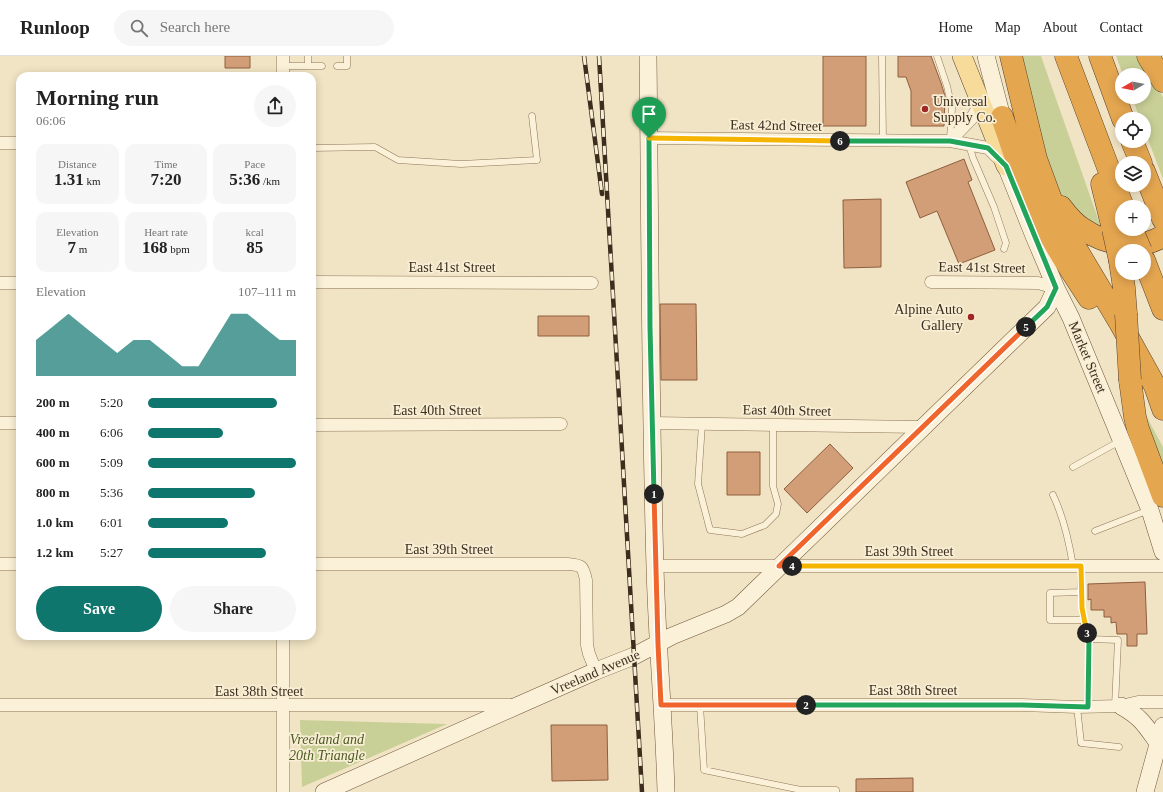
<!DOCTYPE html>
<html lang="en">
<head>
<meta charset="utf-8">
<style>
	:root { --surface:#fff; --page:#f6f6f6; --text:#222; --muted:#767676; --line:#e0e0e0; --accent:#0f766e }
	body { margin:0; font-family:"Times New Roman",serif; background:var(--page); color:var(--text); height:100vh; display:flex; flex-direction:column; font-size:15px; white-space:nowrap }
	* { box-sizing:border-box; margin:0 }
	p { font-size:13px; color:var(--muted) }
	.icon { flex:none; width:22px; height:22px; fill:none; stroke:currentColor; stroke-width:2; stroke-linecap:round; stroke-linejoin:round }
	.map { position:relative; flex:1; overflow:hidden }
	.drawer { position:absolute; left:16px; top:16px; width:300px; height:568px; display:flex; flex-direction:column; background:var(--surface); border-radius:12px; box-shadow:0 2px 10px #0003 }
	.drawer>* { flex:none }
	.needle { width:26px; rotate:261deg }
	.fabs { position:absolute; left:1115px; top:12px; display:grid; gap:8px }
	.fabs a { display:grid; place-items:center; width:36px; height:36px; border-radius:50%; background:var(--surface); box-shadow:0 2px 10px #0003; font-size:20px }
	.pin { position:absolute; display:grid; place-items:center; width:34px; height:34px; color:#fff; margin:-41px -17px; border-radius:50% 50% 50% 0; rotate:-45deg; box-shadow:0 0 4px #0007 }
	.pin .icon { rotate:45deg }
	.km { position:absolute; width:20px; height:20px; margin:-10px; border-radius:50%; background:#222; color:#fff; font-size:11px; line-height:20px; text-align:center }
	.round { display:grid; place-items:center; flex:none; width:42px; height:42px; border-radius:21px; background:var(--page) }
	.summary { display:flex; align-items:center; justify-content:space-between; height:68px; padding:0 20px }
	h1 { font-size:22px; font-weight:700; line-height:30px }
	.metrics { display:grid; grid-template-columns:repeat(3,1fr); gap:6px; height:68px; padding:4px 20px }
	.metrics div { display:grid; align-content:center; border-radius:10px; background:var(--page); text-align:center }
	.metrics b { font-size:17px; font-weight:700 }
	.metrics small { font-size:11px; font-weight:400 }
	.metrics p { font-size:11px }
	.chart { height:112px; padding:8px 20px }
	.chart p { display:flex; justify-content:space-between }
	.chart svg { width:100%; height:72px; margin-top:4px; fill:var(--accent); opacity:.7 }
	.action { display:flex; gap:8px; margin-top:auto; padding:8px 20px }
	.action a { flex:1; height:46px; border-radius:24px; background:var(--accent); color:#fff; font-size:16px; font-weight:700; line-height:46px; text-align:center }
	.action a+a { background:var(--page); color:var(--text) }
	ul { padding:0 20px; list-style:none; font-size:13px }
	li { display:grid; grid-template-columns:64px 48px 1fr; align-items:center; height:30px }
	li i { height:10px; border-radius:5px; background:var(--accent) }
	header { display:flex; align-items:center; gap:24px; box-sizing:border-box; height:56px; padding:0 20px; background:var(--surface); border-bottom:1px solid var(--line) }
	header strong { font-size:19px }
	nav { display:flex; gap:22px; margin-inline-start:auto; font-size:14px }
	.search { width:280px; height:36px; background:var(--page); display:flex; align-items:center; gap:10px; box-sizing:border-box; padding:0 14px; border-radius:22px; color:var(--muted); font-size:15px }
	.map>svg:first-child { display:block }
	.green { fill:#c9d097 }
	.building { fill:#d29e78; stroke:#8e5e3d }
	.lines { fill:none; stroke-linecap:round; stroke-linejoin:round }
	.lane-casing { stroke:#8d7559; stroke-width:7 }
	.street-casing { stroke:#8d7559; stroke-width:13 }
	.secondary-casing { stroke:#6f563c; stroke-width:18 }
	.primary-casing { stroke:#5b432d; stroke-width:20 }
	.highway-casing { stroke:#5b432d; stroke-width:23 }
	.lane { stroke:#fbf1d8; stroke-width:6 }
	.street { stroke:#fbf1d8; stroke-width:12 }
	.secondary { stroke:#fbf1d8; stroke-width:17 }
	.primary { stroke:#f6db9a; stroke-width:19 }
	.highway { stroke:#e5a650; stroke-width:22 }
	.rail-casing { stroke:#3c2d1e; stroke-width:4.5 }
	.rail { stroke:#f8eed4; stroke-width:3; stroke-dasharray:9; stroke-linecap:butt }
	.highway-bridge-casing { stroke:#5b432d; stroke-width:23; stroke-linecap:butt }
	.highway-bridge { stroke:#e5a650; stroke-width:22 }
	.split-1-casing { stroke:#fff; stroke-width:8 }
	.split-2-casing { stroke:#fff; stroke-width:8 }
	.split-3-casing { stroke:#fff; stroke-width:8 }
	.split-4-casing { stroke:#fff; stroke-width:8 }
	.split-5-casing { stroke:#fff; stroke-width:8 }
	.split-6-casing { stroke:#fff; stroke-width:8 }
	.split-7-casing { stroke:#fff; stroke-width:8 }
	.split-1 { stroke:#22a559; stroke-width:5 }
	.split-2 { stroke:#f0652b; stroke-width:5 }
	.split-3 { stroke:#22a559; stroke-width:5 }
	.split-4 { stroke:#f5b400; stroke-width:5 }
	.split-5 { stroke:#f0652b; stroke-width:5 }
	.split-6 { stroke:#22a559; stroke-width:5 }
	.split-7 { stroke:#f5b400; stroke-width:5 }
	.poi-dot { fill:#a02525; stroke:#f8eed4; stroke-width:1.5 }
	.labels { text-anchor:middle; stroke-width:3.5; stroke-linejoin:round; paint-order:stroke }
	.poi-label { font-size:14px; fill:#3c2d1e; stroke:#f8eed4; text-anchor:start }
	.street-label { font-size:14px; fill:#3c2d1e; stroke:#f8eed4 }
	.park-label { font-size:14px; font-style:italic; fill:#4c5a23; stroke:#f8eed4 }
</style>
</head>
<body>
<header>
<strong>Runloop</strong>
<div class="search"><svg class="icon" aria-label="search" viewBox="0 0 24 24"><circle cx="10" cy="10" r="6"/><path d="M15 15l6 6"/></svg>Search here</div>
<nav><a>Home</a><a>Map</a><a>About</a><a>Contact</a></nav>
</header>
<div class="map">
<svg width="1163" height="736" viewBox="0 0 1163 736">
	<rect width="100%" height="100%" fill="#f1e4c4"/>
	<path class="green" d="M1019 0H1041L1102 174 1073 159 1052 123Z
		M1116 0H1139L1163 41V123L1144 73V63H1140L1132 41H1144V19H1123Z
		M1137 343 1163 391V416Z
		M300 664 447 668 302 731Z"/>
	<path class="building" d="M225 0H250V12H225Z
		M823 0H866V70H823Z
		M898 0H931L941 27 945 40 944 70H911V35L906 21H898Z
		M964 103 972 124 968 126 995 194 959 208 937 155 920 162 906 126Z
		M881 143V211L844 212 843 144Z
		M660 248H696L697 324H661Z
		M538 260H589V280H538Z
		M830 388 853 412 807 457 784 433Z
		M727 396H760V439H727Z
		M1145 526 1147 578H1137V590H1127V578H1117L1116 566 1111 567V561H1104V554H1091V543L1088 544V528Z
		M551 669H607L608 724 552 725Z
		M913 722V736H856V723Z"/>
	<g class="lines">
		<g class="lane-casing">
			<path id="lane" d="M308 0V10
				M882 0 883 85
				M937 0 947 30 952 52 950 83
				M283 10H322
				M337 10H347V0
				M969 89 973 102 994 151 1006 187 1004 193
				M312 92 375 91 398 104 461 108 537 104 532 60
				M702 368 698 428 710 474 742 478 765 469 776 458 778 448 773 430V369
				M1073 411 1120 385
				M1053 439C1064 462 1069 485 1073 510
				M1095 475 1149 454
				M1081 510V536L1050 537V564H1083
				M1081 536 1083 564 1089 583
				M700 649 704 714 801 734H836V736
				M1077 651 1081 687 1119 691
				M1088 651 1089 583 1118 584 1115 650"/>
		</g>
		<g class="street-casing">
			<path id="street" d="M283 0V20
				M649 82 950 85 988 92 1000 104
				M950 85 972 62 981 46
				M0 87H20
				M312 226 592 227
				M931 226 1038 227 1056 232
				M0 227H20
				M0 367H20
				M652 367 922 371
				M312 369 561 368
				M0 508H20
				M312 508H568C582 509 583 510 586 524L587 589 589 598 596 615
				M655 510H1163
				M0 649H515
				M661 649H1022L1077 651 1121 650 1138 646H1163
				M283 736V580"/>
		</g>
		<g class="secondary-casing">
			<path id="secondary" d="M648 0C650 170 650 340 655 511 657 586 664 661 666 736
				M986 0 1002 61 1006 110 1034 180 1056 232 1071 262 1150 454 1163 496
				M1121 650C1141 661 1145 669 1158 687
				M324 736 519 649 596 615 634 600 672 580 726 558 738 551 1047 251 1056 232
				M1145 736 1163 670"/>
		</g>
		<g class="primary-casing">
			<path id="primary" d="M962 0 1006 110"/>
		</g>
		<g class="highway-casing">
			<path id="highway" d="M1011 0 1036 103 1054 152 1069 181 1119 265 1155 330 1163 353
				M1066 0 1123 151
				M1100 0 1123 63
				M1148 0 1163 25
				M1002 61C1012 89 1020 117 1032 144 1048 179 1068 210 1089 242
				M1132 85 1141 107
				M1144 115 1163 163
				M1102 128 1113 173
				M1061 151C1067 159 1074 168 1083 173 1106 189 1139 195 1163 180
				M1144 204 1163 253
				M1120 205 1124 232 1126 258
				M1130 324 1135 361 1138 373 1163 440"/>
		</g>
		<use href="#lane" class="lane"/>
		<use href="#street" class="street"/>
		<use href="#secondary" class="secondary"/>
		<use href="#primary" class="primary"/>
		<use href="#highway" class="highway"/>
		<g class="rail-casing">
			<path id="rail" d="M584 0 602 138
				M599 0 642 736"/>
		</g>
		<use href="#rail" class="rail"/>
		<g class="highway-bridge-casing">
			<path id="highway-bridge" d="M1113 173 1120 205
				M1132 174 1141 195
				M1126 258 1130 324"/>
		</g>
		<use href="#highway-bridge" class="highway-bridge"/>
	</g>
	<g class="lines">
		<g class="split-1-casing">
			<path id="split-1" d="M649 82 650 271 654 438"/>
		</g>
		<g class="split-2-casing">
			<path id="split-2" d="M654 438 658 588 661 649H806"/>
		</g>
		<g class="split-3-casing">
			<path id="split-3" d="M806 649H1022L1088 651 1089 583 1087 577"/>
		</g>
		<g class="split-4-casing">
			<path id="split-4" d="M792 510H1081L1082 552 1087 577"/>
		</g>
		<g class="split-5-casing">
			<path id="split-5" d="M792 510H779L1026 271"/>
		</g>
		<g class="split-6-casing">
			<path id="split-6" d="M840 85H950L988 92 1006 110 1056 232 1047 251 1026 271"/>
		</g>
		<g class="split-7-casing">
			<path id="split-7" d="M649 82 840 85"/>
		</g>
		<use href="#split-1" class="split-1"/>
		<use href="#split-2" class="split-2"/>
		<use href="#split-3" class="split-3"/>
		<use href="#split-4" class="split-4"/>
		<use href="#split-5" class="split-5"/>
		<use href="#split-6" class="split-6"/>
		<use href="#split-7" class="split-7"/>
	</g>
	<g class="poi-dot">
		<circle cx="925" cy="53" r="4"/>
		<circle cx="971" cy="261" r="4"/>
	</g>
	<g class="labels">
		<g class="poi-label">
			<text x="933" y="50">Universal<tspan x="933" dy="16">Supply Co.</tspan></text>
			<text x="963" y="258" text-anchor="end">Alpine Auto<tspan x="963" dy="16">Gallery</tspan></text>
		</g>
		<g class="street-label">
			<text transform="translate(776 69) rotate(1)" y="5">East 42nd Street</text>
			<text x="452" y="216">East 41st Street</text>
			<text transform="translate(982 211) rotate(1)" y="5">East 41st Street</text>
			<text transform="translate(1088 301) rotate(67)" y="5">Market Street</text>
			<text x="437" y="359">East 40th Street</text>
			<text transform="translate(787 354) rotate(1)" y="5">East 40th Street</text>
			<text x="449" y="498">East 39th Street</text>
			<text x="909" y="500">East 39th Street</text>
			<text transform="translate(595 616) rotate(-23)" y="5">Vreeland Avenue</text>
			<text x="913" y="639">East 38th Street</text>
			<text x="259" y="640">East 38th Street</text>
		</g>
		<g class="park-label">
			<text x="327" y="688">Vreeland and<tspan x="327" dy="16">20th Triangle</tspan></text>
		</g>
	</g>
</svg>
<div class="fabs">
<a><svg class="needle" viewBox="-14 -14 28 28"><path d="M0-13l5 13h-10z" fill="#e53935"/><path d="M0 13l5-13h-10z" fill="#767676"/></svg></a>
<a><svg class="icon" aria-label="locate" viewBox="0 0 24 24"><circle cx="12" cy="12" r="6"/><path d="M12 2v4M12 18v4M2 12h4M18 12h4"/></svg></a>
<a><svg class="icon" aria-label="layers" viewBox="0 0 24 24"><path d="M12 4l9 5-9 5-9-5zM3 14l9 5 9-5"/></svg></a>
<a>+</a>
<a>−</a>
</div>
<div class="pin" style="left:649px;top:82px;background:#1e9e55"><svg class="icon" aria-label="arrive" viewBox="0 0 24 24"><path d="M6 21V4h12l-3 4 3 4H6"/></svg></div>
<b class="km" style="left:654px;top:438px">1</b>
<b class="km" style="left:806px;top:649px">2</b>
<b class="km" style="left:1087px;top:577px">3</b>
<b class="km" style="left:792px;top:510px">4</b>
<b class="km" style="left:1026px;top:271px">5</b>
<b class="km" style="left:840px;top:85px">6</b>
<section class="drawer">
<div class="summary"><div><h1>Morning run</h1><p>06:06</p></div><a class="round"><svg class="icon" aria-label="share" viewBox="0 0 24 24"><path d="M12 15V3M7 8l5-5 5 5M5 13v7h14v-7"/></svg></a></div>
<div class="metrics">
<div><p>Distance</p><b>1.31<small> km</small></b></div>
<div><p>Time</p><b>7:20</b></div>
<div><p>Pace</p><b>5:36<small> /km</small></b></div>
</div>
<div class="metrics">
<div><p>Elevation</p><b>7<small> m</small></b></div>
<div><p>Heart rate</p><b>168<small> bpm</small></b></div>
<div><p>kcal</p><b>85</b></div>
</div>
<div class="chart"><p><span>Elevation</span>107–111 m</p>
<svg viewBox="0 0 160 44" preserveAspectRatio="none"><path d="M0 44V22L10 14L20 6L30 14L40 22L50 30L60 22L70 22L80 30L90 38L100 38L110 22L120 6L130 6L140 14L150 22L160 22V44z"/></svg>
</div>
<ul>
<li><b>200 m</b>5:20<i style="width:87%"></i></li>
<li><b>400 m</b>6:06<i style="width:51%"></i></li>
<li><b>600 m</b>5:09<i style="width:100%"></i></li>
<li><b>800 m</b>5:36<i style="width:72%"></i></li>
<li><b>1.0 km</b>6:01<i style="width:54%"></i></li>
<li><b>1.2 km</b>5:27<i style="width:80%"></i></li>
</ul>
<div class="action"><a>Save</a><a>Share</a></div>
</section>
</div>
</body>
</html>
